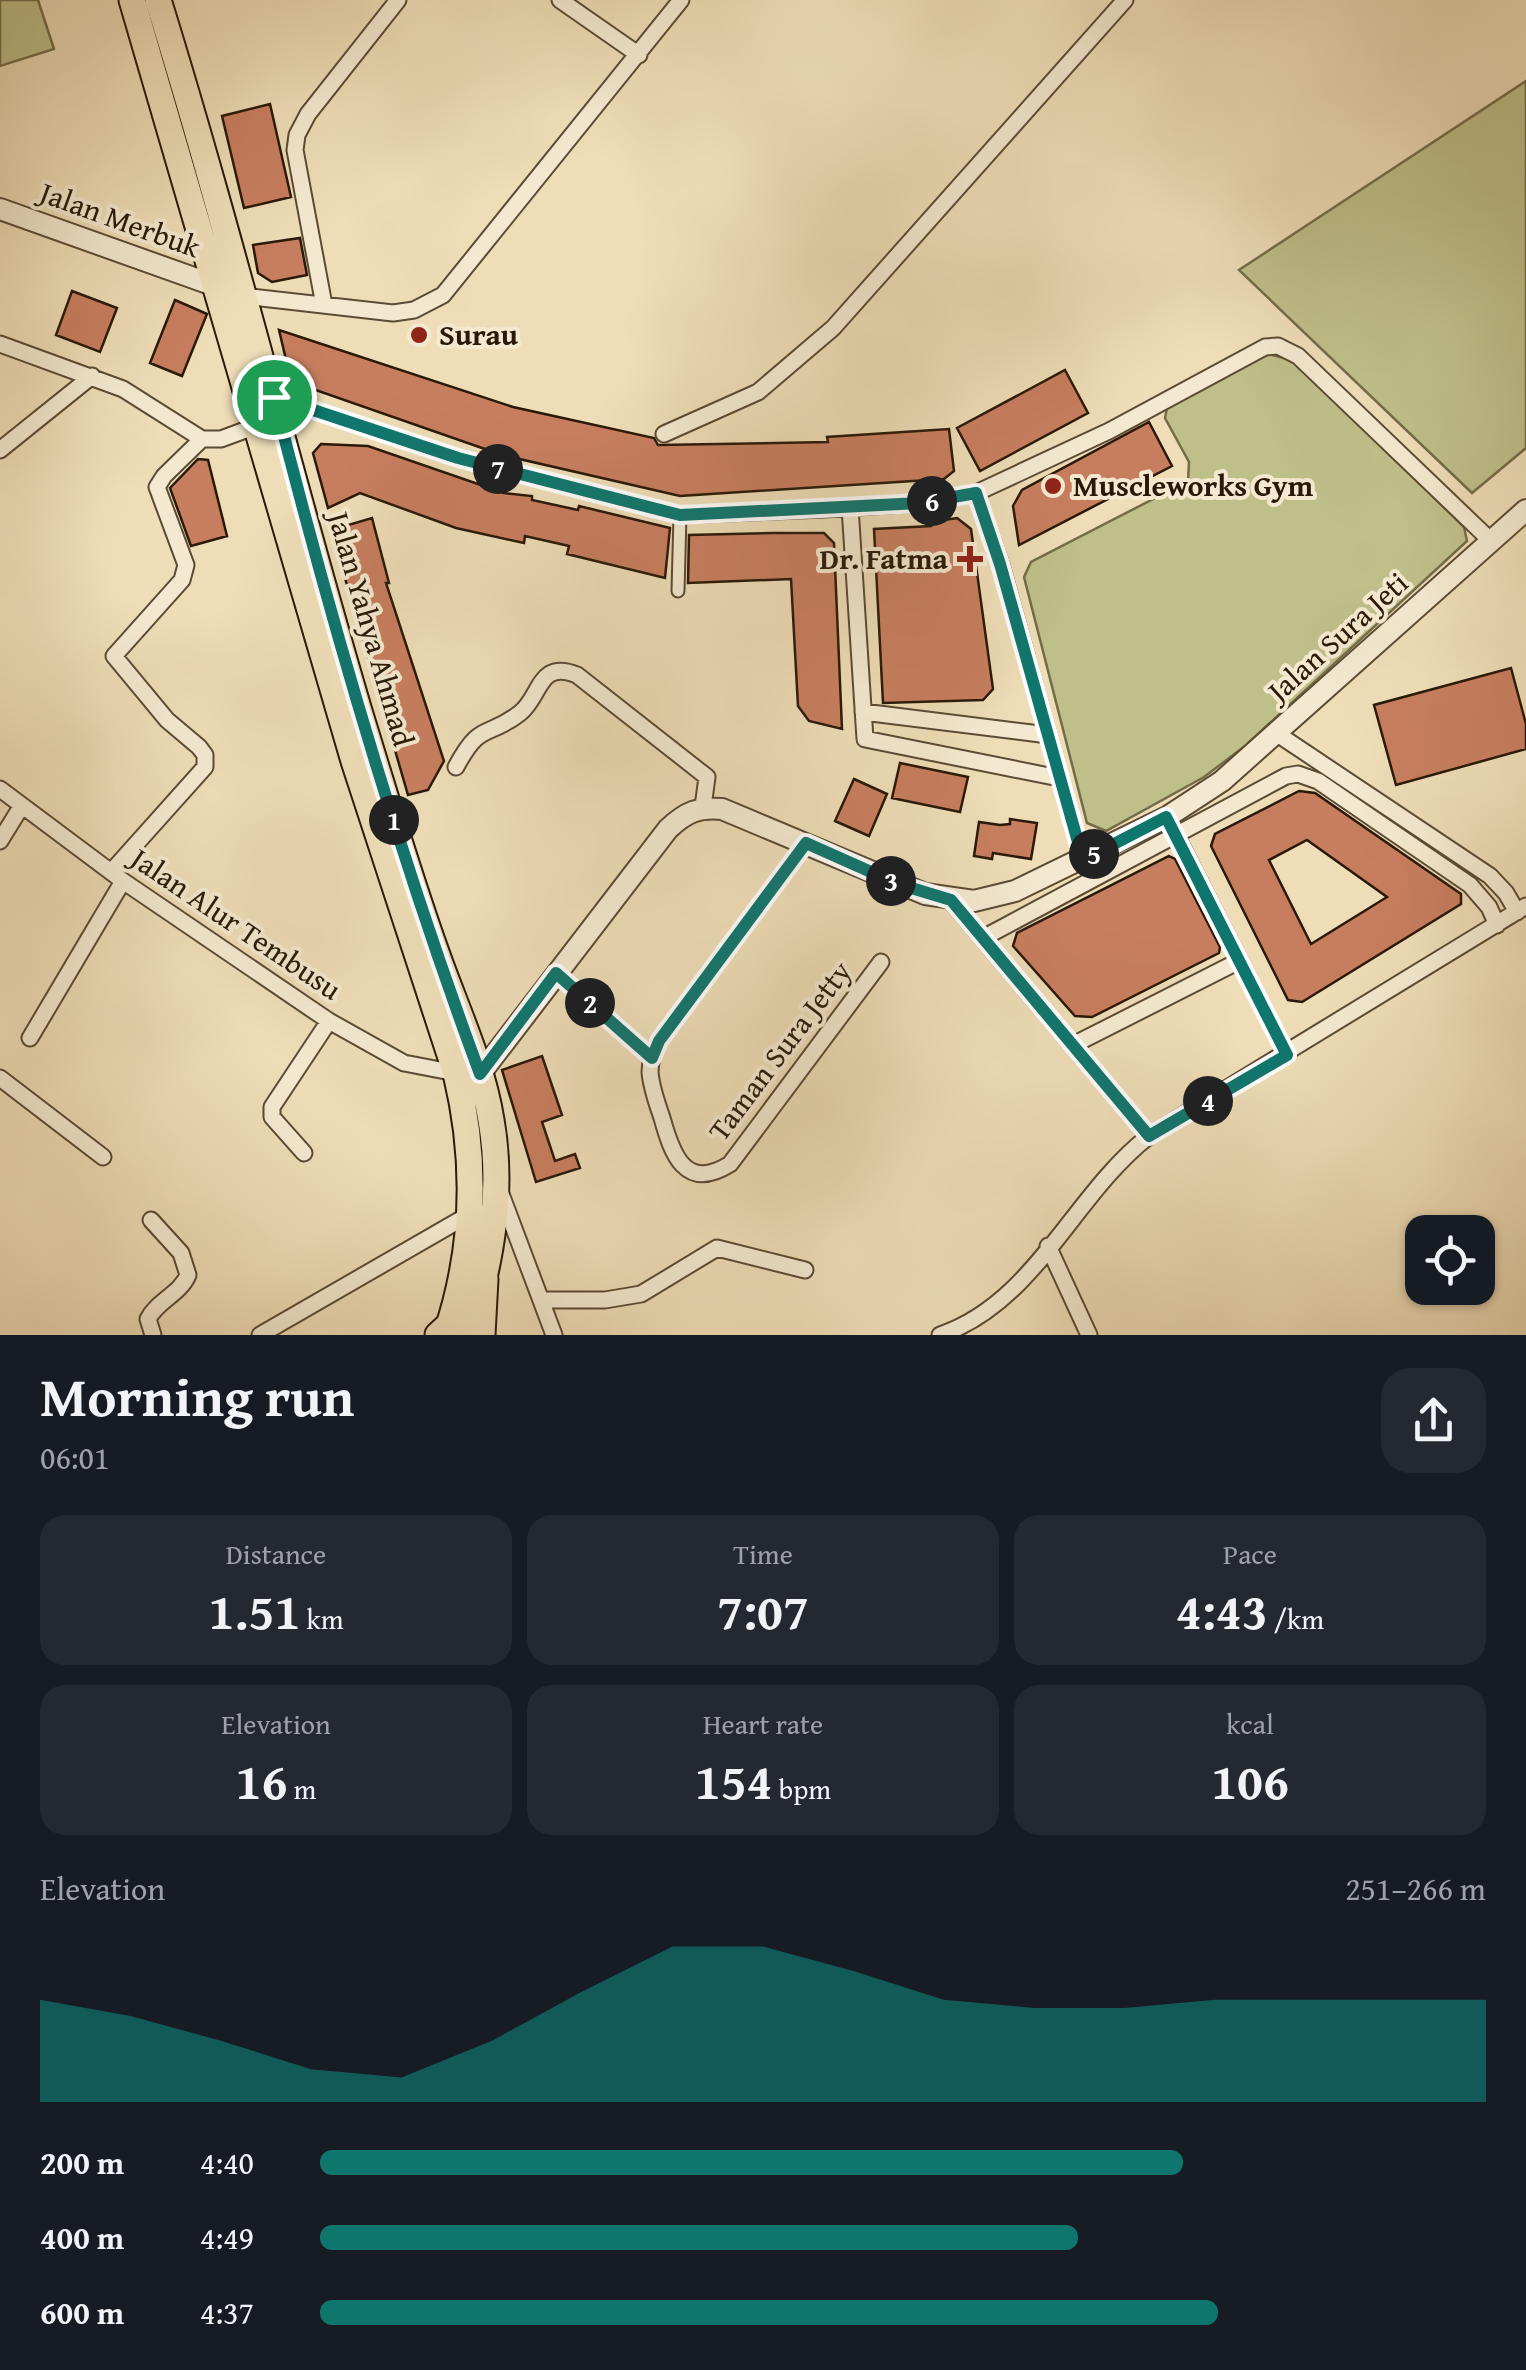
<!DOCTYPE html>
<html lang="en">
<head>
<meta charset="utf-8">
<style>
	:root { --surface:#171b24; --page:#242831; --text:#f1f3f6; --muted:#9ea1a6; --accent:#0f766e }
	body { margin:0; font-family:"Gentium Book Plus",serif; background:var(--page); color:var(--text); height:100vh; display:flex; flex-direction:column; font-size:38px; white-space:nowrap }
	* { box-sizing:border-box; margin:0 }
	p { font-size:32px; color:var(--muted) }
	.icon { flex:none; width:55px; height:55px; fill:none; stroke:currentColor; stroke-width:2; stroke-linecap:round; stroke-linejoin:round }
	.map { position:relative; height:1335px; overflow:hidden }
	.panel { display:flex; flex-direction:column; background:var(--surface); flex:1 }
	.panel>* { flex:none }
	.tools { position:absolute; left:1405px; top:1215px; display:grid; gap:20px }
	.tools a { display:grid; place-items:center; width:90px; height:90px; border-radius:20px; background:var(--surface); box-shadow:0 2px 8px #0004; font-size:50px }
	.pin { position:absolute; display:grid; place-items:center; width:85px; height:85px; color:#fff; margin:-42px; border:5px solid #fff; border-radius:50%; box-shadow:0 2px 10px #0007 }
	.km { position:absolute; width:50px; height:50px; margin:-25px; border-radius:50%; background:#222; color:#fff; font-size:28px; line-height:50px; text-align:center }
	.round { display:grid; place-items:center; flex:none; width:105px; height:105px; border-radius:30px; background:var(--page) }
	.head { display:flex; align-items:center; justify-content:space-between; height:170px; padding:0 40px }
	h1 { font-size:55px; font-weight:600; line-height:75px }
	.metrics { display:grid; grid-template-columns:repeat(3,1fr); gap:15px; height:170px; padding:10px 40px }
	.metrics div { display:grid; align-content:center; border-radius:25px; background:var(--page); text-align:center }
	.metrics b { font-size:50px; font-weight:600 }
	.metrics small { font-size:28px; font-weight:400 }
	.metrics p { font-size:28px }
	.chart { height:280px; padding:20px 40px }
	.chart p { display:flex; justify-content:space-between }
	.chart svg { width:100%; height:180px; margin-top:10px; fill:var(--accent); opacity:.7 }
	ul { padding:0 40px; list-style:none; font-size:32px }
	li { display:grid; grid-template-columns:160px 120px 1fr; align-items:center; height:75px }
	li i { height:25px; border-radius:12px; background:var(--accent) }
	.map>svg:first-child { display:block }
	.green { fill:#bfbf8a; stroke:#746c49; stroke-width:2.5 }
	.building { fill:#c77e5f; stroke:#2a1908; stroke-width:2.5; fill-rule:evenodd }
	.lines { fill:none; stroke-linecap:round; stroke-linejoin:round }
	.pedestrian-casing { stroke:#5b4a34; stroke-width:15 }
	.minor-casing { stroke:#5b4a34; stroke-width:19 }
	.tertiary-casing { stroke:#5b4a34; stroke-width:24 }
	.primary-casing { stroke:#2a1908; stroke-width:29 }
	.trunk-casing { stroke:#2a1908; stroke-width:29 }
	.pedestrian { stroke:#f4e9d0; stroke-width:11 }
	.minor { stroke:#f4e9d0; stroke-width:15 }
	.tertiary { stroke:#f4e9d0; stroke-width:20 }
	.primary { stroke:#eeddb7; stroke-width:25 }
	.trunk { stroke:#eeddb7; stroke-width:25 }
	.route-casing { stroke:#fff; stroke-width:20 }
	.route { stroke:#0f766e; stroke-width:12 }
	.poi-dot { fill:#8f2418; stroke:#f4e9d0; stroke-width:4 }
	.labels { text-anchor:middle; stroke-width:8; stroke-linejoin:round; paint-order:stroke }
	.street-label { font-size:30px; fill:#2a1908; stroke:#f4e9d0 }
	.poi-label { font-size:30px; font-weight:bold; fill:#2a1908; stroke:#f4e9d0; text-anchor:start }
</style>
</head>
<body>
<div class="map">
<svg width="1526" height="1335" viewBox="0 0 1526 1335">
	<rect width="100%" height="100%" fill="#eeddb7"/>
	<filter id="stains"><feTurbulence type="fractalNoise" baseFrequency=".002" numOctaves="4"/><feColorMatrix values="0 0 0 0 .2 0 0 0 0 .09 0 0 0 0 .02 0 0 0 .5 -.17"/></filter>
	<radialGradient id="worn" r=".72"><stop offset=".6" stop-color="#630" stop-opacity="0"/><stop offset="1" stop-color="#630" stop-opacity=".3"/></radialGradient>
	<path class="green" d="M0 0H38L54 49 0 66Z
		M1526 81V448L1472 493 1239 270Z
		M1268 354 1296 361 1464 527 1467 541 1245 746 1204 777 1106 831 1087 823 1024 577 1031 562 1188 481 1189 462 1165 418 1167 408Z"/>
	<path class="building" d="M270 104 291 197 244 208 222 116Z
		M300 238 307 275 272 282 258 273 253 245Z
		M72 291 117 308 100 352 56 335Z
		M175 300 207 314 182 376 150 363Z
		M279 330 513 407 654 438 658 445 828 442 827 437 949 429 954 471 944 479 680 496 502 455 304 386 287 364Z
		M1065 370 1088 413 980 471 957 428Z
		M1149 422 1172 466 1019 545 1013 506 1022 490Z
		M321 444 368 446 504 493 532 496V500L578 510 579 506 670 528 665 578 567 554 569 546 525 536 524 543 456 528 360 493 328 508 313 453Z
		M198 459 208 460 227 536 191 546 170 488Z
		M372 518 389 583H386L444 761 428 790 408 795 331 530Z
		M957 518 971 529 993 689 983 700 883 703 874 529 931 526V522Z
		M772 533H824L834 543 842 729 809 721 798 706 791 579 688 583 689 535Z
		M1511 668 1526 724V749L1396 785 1374 705Z
		M900 763 968 777 960 812 892 798Z
		M854 779 887 794 869 836 835 821Z
		M1299 791 1315 793 1461 894V904L1302 1002 1288 1000 1211 846 1215 834ZM1307 840 1387 897 1311 944 1269 860Z
		M1010 819 1037 823 1031 859 993 853 992 859 974 856 979 822 1000 825 1010 824Z
		M1169 856 1175 859 1220 947 1219 953 1092 1017 1075 1016 1013 946 1017 933Z
		M542 1056 562 1115 542 1122 555 1161 575 1154 580 1168 536 1182 502 1070Z"/>
	<g class="lines">
		<g class="pedestrian-casing">
			<path id="pedestrian" d="M678 591 680 515"/>
		</g>
		<g class="minor-casing">
			<path id="minor" d="M560 0 639 55
				M243 296 393 313 414 310 443 295 681 0
				M324 305 295 150 297 135 308 114 398 0
				M0 344 123 389 202 439H221L256 426
				M274 397 458 458 680 515 825 509 920 503 976 493 1109 431 1265 347 1278 346 1298 356 1490 540
				M664 434 758 392 833 328 1125 0
				M0 450 92 376
				M976 493 1001 565 1083 860
				M850 507 865 739 1059 778
				M863 712 1048 735
				M1276 733 1490 876 1506 893 1517 912
				M456 767C481 720 487 739 520 713 541 697 538 659 577 675L707 777 703 807
				M0 789 123 881 329 1021 404 1063 456 1073
				M1173 829 1287 1055
				M0 841 21 807
				M806 843 659 1041C654 1051 650 1060 650 1072 651 1087 657 1103 662 1118 672 1154 685 1192 730 1164L881 962
				M111 872 205 767V755L199 747 167 720 114 656 182 580 186 565 157 487 164 476 202 439
				M951 901 1149 1136
				M983 938 1286 776 1298 774 1318 781 1470 885 1489 907 1497 925
				M556 973 652 1058
				M30 1038 123 881
				M1073 1045 1239 961
				M0 1078 103 1157
				M304 1153 272 1117V1107L329 1021
				M501 1194 554 1335
				M151 1220 181 1253 188 1275C180 1294 157 1301 148 1319L153 1335
				M1048 1246 1089 1335
				M541 1300H605L641 1294 717 1248 805 1270
				M260 1335 470 1214
				M940 1335C1035 1303 1073 1195 1149 1136L1526 906"/>
		</g>
		<g class="tertiary-casing">
			<path id="tertiary" d="M0 209 219 287
				M480 1074 668 829C686 812 698 807 722 809L925 894 974 901 1015 891 1167 817 1222 781 1526 510"/>
		</g>
		<g class="primary-casing">
			<path id="primary" d="M132 0 354 761 456 1073C477 1160 475 1249 446 1335
				M158 0C231 235 289 475 359 711 384 792 408 875 437 955 456 1009 482 1063 491 1120 504 1194 490 1264 469 1335"/>
		</g>
		<g class="trunk-casing">
			<path id="trunk" d="M438 1335 450 1324
				M482 1335 485 1279"/>
		</g>
		<use href="#pedestrian" class="pedestrian"/>
		<use href="#minor" class="minor"/>
		<use href="#tertiary" class="tertiary"/>
		<use href="#primary" class="primary"/>
		<use href="#trunk" class="trunk"/>
	</g>
	<g class="lines">
		<g class="route-casing">
			<path id="route" d="M274 397 458 458 680 515 920 503 976 493 1000 564 1083 860 1166 817 1287 1055 1149 1136 951 900 898 884 806 843 659 1041 652 1058 556 973 480 1074C398 853 332 626 274 397Z"/>
		</g>
		<use href="#route" class="route"/>
	</g>
	<g class="poi-dot">
		<circle cx="419" cy="335" r="10"/>
		<circle cx="1053" cy="486" r="10"/>
		<path d="M965 544h10v10h10v10h-10v10h-10v-10h-10v-10h10z"/>
	</g>
	<g class="labels">
		<g class="street-label">
			<text transform="translate(120 220) rotate(20)" y="10">Jalan Merbuk</text>
			<text transform="translate(371 629) rotate(74)" y="10">Jalan Yahya Ahmad</text>
			<text transform="translate(1338 637) rotate(-42)" y="10">Jalan Sura Jeti</text>
			<text transform="translate(236 924) rotate(34)" y="10">Jalan Alur Tembusu</text>
			<text transform="translate(780 1051) rotate(-53)" y="10">Taman Sura Jetty</text>
		</g>
		<g class="poi-label">
			<text x="439" y="345">Surau</text>
			<text x="1073" y="496">Muscleworks Gym</text>
			<text x="948" y="569" text-anchor="end">Dr. Fatma</text>
		</g>
	</g>
	<rect width="100%" height="100%" filter="url(#stains)"/>
	<rect width="100%" height="100%" fill="url(#worn)"/>
</svg>
<div class="tools">
<a><svg class="icon" aria-label="locate" viewBox="0 0 24 24"><circle cx="12" cy="12" r="6"/><path d="M12 2v4M12 18v4M2 12h4M18 12h4"/></svg></a>
</div>
<div class="pin" style="left:274px;top:397px;background:#1e9e55"><svg class="icon" aria-label="arrive" viewBox="0 0 24 24"><path d="M6 21V4h12l-3 4 3 4H6"/></svg></div>
<b class="km" style="left:394px;top:820px">1</b>
<b class="km" style="left:590px;top:1003px">2</b>
<b class="km" style="left:891px;top:881px">3</b>
<b class="km" style="left:1208px;top:1101px">4</b>
<b class="km" style="left:1094px;top:854px">5</b>
<b class="km" style="left:932px;top:501px">6</b>
<b class="km" style="left:498px;top:469px">7</b>
</div>
<section class="panel">
<div class="head"><div><h1>Morning run</h1><p>06:01</p></div><a class="round"><svg class="icon" aria-label="share" viewBox="0 0 24 24"><path d="M12 15V3M7 8l5-5 5 5M5 13v7h14v-7"/></svg></a></div>
<div class="metrics">
<div><p>Distance</p><b>1.51<small> km</small></b></div>
<div><p>Time</p><b>7:07</b></div>
<div><p>Pace</p><b>4:43<small> /km</small></b></div>
</div>
<div class="metrics">
<div><p>Elevation</p><b>16<small> m</small></b></div>
<div><p>Heart rate</p><b>154<small> bpm</small></b></div>
<div><p>kcal</p><b>106</b></div>
</div>
<div class="chart"><p><span>Elevation</span>251–266 m</p>
<svg viewBox="0 0 160 44" preserveAspectRatio="none"><path d="M0 44V19L10 23L20 29L30 36L40 38L50 29L60 17L70 6L80 6L90 12L100 19L110 21L120 21L130 19L140 19L150 19L160 19V44z"/></svg>
</div>
<ul>
<li><b>200 m</b>4:40<i style="width:74%"></i></li>
<li><b>400 m</b>4:49<i style="width:65%"></i></li>
<li><b>600 m</b>4:37<i style="width:77%"></i></li>
</ul>
</section>
</body>
</html>
